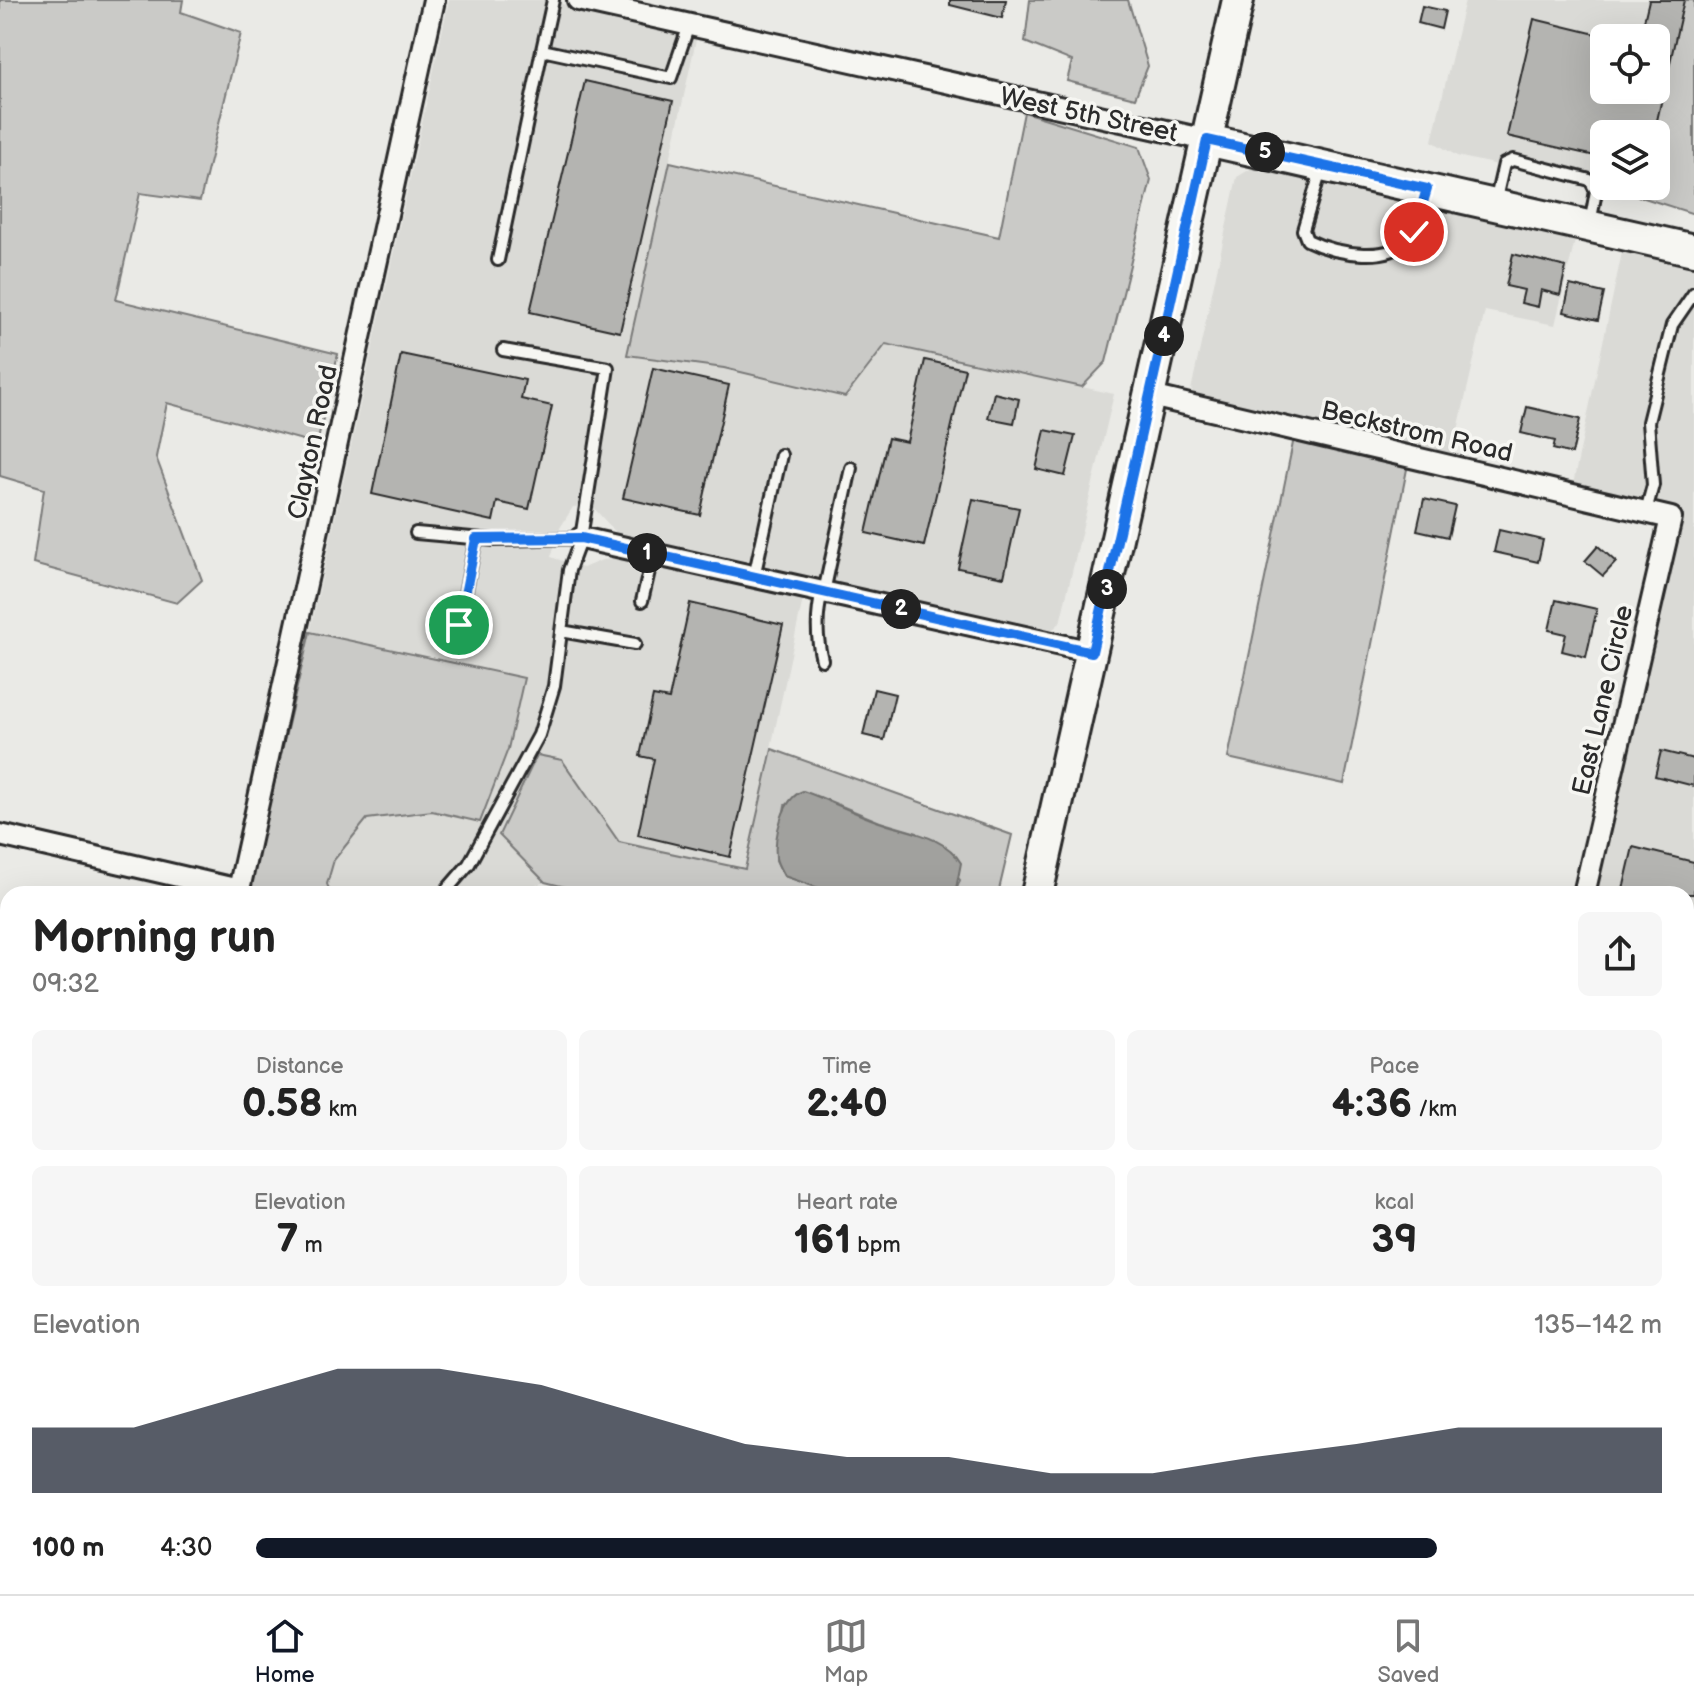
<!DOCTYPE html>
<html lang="en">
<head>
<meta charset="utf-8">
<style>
	:root { --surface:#fff; --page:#f6f6f6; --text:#222; --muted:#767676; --line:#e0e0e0; --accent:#111827 }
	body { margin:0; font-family:"Balsamiq Sans",sans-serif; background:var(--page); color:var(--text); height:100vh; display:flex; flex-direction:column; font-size:30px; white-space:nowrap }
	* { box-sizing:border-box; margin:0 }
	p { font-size:26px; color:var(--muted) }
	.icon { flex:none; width:44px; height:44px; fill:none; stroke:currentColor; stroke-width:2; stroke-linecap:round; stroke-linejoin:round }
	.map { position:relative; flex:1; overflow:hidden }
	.sheet { position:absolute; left:0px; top:886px; width:1694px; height:708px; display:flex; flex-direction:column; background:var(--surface); border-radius:24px 24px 0 0; box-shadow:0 8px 32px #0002 }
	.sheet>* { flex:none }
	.fabs { position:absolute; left:1590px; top:24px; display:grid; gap:16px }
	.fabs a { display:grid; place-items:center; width:80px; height:80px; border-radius:12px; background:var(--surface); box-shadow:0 8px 32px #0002; font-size:40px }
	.pin { position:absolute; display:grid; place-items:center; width:68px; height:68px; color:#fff; margin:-34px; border:4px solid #fff; border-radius:50%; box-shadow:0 2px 8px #0007 }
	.km { position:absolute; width:40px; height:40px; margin:-20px; border-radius:50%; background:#222; color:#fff; font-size:22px; line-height:40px; text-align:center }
	.round { display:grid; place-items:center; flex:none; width:84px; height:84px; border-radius:12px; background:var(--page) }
	.summary { display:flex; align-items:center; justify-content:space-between; height:136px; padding:0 32px }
	h1 { font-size:44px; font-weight:700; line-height:60px }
	.stats { display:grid; grid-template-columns:repeat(3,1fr); gap:12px; height:136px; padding:8px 32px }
	.stats div { display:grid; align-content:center; border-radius:12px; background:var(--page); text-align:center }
	.stats b { font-size:40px; font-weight:700 }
	.stats small { font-size:22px; font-weight:400 }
	.stats p { font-size:22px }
	.chart { height:224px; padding:16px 32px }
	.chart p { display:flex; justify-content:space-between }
	.chart svg { width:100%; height:144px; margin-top:8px; fill:var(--accent); opacity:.7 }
	ul { padding:0 32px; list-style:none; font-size:26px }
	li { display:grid; grid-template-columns:128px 96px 1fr; align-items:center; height:60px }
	li i { height:20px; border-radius:10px; background:var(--accent) }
	.tab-bar { display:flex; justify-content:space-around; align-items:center; height:112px; border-top:2px solid var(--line); background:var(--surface); font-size:22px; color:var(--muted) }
	.tab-bar a { display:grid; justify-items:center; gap:4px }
	.tab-bar .current { color:var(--accent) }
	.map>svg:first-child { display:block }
	.built { fill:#dadad6; fill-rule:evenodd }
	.green { fill:#cacac7; stroke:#7a7a79; stroke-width:2 }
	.water { fill:#a1a19e; stroke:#727270; stroke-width:2 }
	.building { fill:#b4b4b1; stroke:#2b2b2b; stroke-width:2 }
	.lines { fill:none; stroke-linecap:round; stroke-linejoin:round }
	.lane-casing { stroke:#2b2b2b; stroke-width:16 }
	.street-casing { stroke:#2b2b2b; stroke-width:26 }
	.secondary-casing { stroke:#2b2b2b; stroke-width:36 }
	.lane { stroke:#f6f6f2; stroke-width:10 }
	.street { stroke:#f6f6f2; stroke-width:20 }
	.secondary { stroke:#f6f6f2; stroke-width:30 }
	.route-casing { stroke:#fff; stroke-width:16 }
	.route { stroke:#1a73e8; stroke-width:10 }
	.labels { text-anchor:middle; stroke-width:7; stroke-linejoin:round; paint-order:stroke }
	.street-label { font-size:26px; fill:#2b2b2b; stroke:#f6f6f2 }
</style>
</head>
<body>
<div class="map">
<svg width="1694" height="1594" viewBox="0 0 1694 1594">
	<rect width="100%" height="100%" fill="#eaeae6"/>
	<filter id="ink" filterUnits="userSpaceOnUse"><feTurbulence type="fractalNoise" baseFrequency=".0125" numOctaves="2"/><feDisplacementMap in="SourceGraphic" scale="16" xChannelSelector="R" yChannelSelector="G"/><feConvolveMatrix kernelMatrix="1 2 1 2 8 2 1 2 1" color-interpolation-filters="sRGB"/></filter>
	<g filter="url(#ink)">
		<path class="built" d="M449 0H545L697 35 628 355 724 368 886 344 1114 394 1060 623 1053 629 1018 627 621 538 591 505 573 507 560 528 551 557 583 568 602 560 625 558 803 599 745 869 619 842 562 761 499 835 545 882 536 885 531 894H331L326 884 334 860 367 819 432 811 480 822 508 749 524 678 310 632Z
			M1465 0H1675L1649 134H1604V186H1640L1638 196 1457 156 1432 141ZM1604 38H1656V90H1604Z
			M1254 167H1290L1577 232 1555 325 1485 311 1452 456 1206 402 1191 390 1237 177Z
			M1624 243 1694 258V931L1686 929V894H1594L1678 507 1573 484Z
			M1686 1076 1694 1078V1505L1686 1540Z
			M554 1586H850L849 1594H552Z
			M1276 1586H1675L1673 1594H1274Z"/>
		<path class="green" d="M0 0H183L181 12 241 33 200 201 140 193 116 300 338 354 317 444 167 403 156 457 202 580 177 603 33 564 44 489 0 476Z
			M1030 0H1128L1148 66 1135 98 1067 81 1072 61 1025 42Z
			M1675 0H1694V214L1638 196 1640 186H1656V134H1649Z
			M1024 112 1139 147 1151 180 1106 362 1082 387 886 344 845 397 724 368 627 355 670 162 999 237Z
			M1294 438 1408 464 1344 784 1228 758Z
			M310 632 524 678 508 749 480 822 432 811 367 819 334 860 327 884 331 894H248Z
			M772 749 1012 835 998 894H955L960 880 917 833 880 822 820 797 785 805 776 860 784 876 836 894H593L545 882 499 835 537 755 562 760 619 842 745 869Z"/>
		<path class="water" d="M803 791C829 800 853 813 879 822 906 832 945 835 961 863L955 894H836L784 876C781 870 777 864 776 858 774 837 782 798 803 791Z"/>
		<path class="building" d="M950 0H1006L1002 18 950 5Z
			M1649 0H1684L1654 134H1604V158L1507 136 1534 19 1604 36V90H1656V38H1640Z
			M1422 6 1445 11 1441 29 1418 23Z
			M585 81 673 101 620 332 530 312Z
			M1513 254 1566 267 1560 295 1541 290 1538 307 1521 303 1524 290 1506 286Z
			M1570 285 1604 293 1598 320 1564 312Z
			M401 354 525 380 521 399 552 406 529 509 497 502 493 521 372 494Z
			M925 360 965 369 924 546 866 533 888 438 907 442Z
			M653 368 729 385 700 515 623 498Z
			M994 393 1019 399 1014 423 988 418Z
			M1527 407 1580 419 1572 454 1553 449 1555 441 1521 433Z
			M1045 430 1075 436 1065 476 1036 469Z
			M973 499 1019 508 1004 577 958 568Z
			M1424 499 1455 506 1448 537 1417 530Z
			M1499 530 1543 540 1538 562 1494 552Z
			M1598 546 1616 562 1603 576 1585 561Z
			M1556 600 1597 609 1586 657 1562 651 1566 634 1549 630Z
			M690 603 783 625 730 857 638 835 654 759 640 756 653 696 669 699Z
			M874 689 895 694 884 740 863 735Z
			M1661 751 1694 759V786L1655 776Z
			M1633 847 1694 862V894H1622Z"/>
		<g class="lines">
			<g class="lane-casing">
				<path id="lane" d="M553 0 542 50 671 78 689 25
					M1321 170 1303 230 1307 240C1325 249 1343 253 1363 254 1410 256 1417 232 1427 191
					M1495 203 1504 164 1513 160 1590 180 1596 191 1590 224
					M498 260 542 50
					M1646 511 1653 485 1648 422 1672 325 1694 293
					M416 533 494 540 581 538
					M754 577 781 455
					M822 592C816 616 816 636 822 660
					M824 592 851 468
					M642 601 653 554
					M459 625 476 539
					M561 631 635 644
					M443 894 469 864 539 735 554 686 569 570 581 538 608 368 503 350
					M820 1586 819 1590 833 1594
					M1481 1594 1483 1586"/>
			</g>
			<g class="street-casing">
				<path id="street" d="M578 0 1207 140
					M1151 396 1671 518 1584 894
					M581 538 1092 652
					M0 835 239 890
					M238 894 434 0
					M81 1594 83 1586
					M545 1594 547 1586"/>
			</g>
			<g class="secondary-casing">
				<path id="secondary" d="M1207 140 1694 250
					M1037 894 1238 0
					M877 1594 879 1586"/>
			</g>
			<use href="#lane" class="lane"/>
			<use href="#street" class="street"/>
			<use href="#secondary" class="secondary"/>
		</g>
	</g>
	<g class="lines" filter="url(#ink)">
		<g class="route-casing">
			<path id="route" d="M459 625 476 539 581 538 1092 652 1207 140 1427 189 1414 232"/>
		</g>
		<use href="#route" class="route"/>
	</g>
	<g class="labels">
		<g class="street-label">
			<text transform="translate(1089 114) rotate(12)" y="9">West 5th Street</text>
			<text transform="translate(1417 431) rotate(13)" y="9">Beckstrom Road</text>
			<text transform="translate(312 442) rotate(-78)" y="9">Clayton Road</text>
			<text transform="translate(1602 700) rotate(-77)" y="9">East Lane Circle</text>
		</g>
	</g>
</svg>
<div class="fabs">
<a><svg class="icon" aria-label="locate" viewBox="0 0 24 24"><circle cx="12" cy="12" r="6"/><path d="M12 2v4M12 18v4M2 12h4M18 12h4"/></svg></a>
<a><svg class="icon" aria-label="layers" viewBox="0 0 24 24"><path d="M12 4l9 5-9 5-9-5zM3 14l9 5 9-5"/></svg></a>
</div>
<div class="pin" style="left:459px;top:625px;background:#1e9e55"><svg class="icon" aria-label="arrive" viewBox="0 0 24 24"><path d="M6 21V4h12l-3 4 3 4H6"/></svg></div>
<div class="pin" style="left:1414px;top:232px;background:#d93025"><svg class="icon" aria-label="check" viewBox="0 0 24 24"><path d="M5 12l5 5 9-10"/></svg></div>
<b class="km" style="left:647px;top:553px">1</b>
<b class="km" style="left:901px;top:609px">2</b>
<b class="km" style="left:1107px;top:589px">3</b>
<b class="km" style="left:1164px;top:336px">4</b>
<b class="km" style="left:1265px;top:152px">5</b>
<section class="sheet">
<div class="summary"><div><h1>Morning run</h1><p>09:32</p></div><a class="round"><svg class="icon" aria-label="share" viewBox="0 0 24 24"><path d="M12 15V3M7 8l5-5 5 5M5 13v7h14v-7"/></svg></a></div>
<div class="stats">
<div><p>Distance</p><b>0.58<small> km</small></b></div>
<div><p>Time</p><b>2:40</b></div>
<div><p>Pace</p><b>4:36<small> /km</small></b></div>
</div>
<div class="stats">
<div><p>Elevation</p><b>7<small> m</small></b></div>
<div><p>Heart rate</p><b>161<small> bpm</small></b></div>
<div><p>kcal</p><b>39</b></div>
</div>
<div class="chart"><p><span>Elevation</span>135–142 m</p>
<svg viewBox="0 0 160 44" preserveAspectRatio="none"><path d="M0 44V24L10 24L20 15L30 6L40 6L50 11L60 20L70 29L80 33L90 33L100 38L110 38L120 33L130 29L140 24L150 24L160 24V44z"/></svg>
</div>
<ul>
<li><b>100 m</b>4:30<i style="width:84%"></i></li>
</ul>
</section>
</div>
<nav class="tab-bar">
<a class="current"><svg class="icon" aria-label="home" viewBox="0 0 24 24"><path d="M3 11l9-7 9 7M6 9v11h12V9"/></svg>Home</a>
<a><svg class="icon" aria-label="map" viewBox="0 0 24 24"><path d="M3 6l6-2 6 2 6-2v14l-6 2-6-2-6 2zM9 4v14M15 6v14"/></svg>Map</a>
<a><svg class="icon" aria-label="saved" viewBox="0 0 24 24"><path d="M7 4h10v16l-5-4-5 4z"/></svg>Saved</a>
</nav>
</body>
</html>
